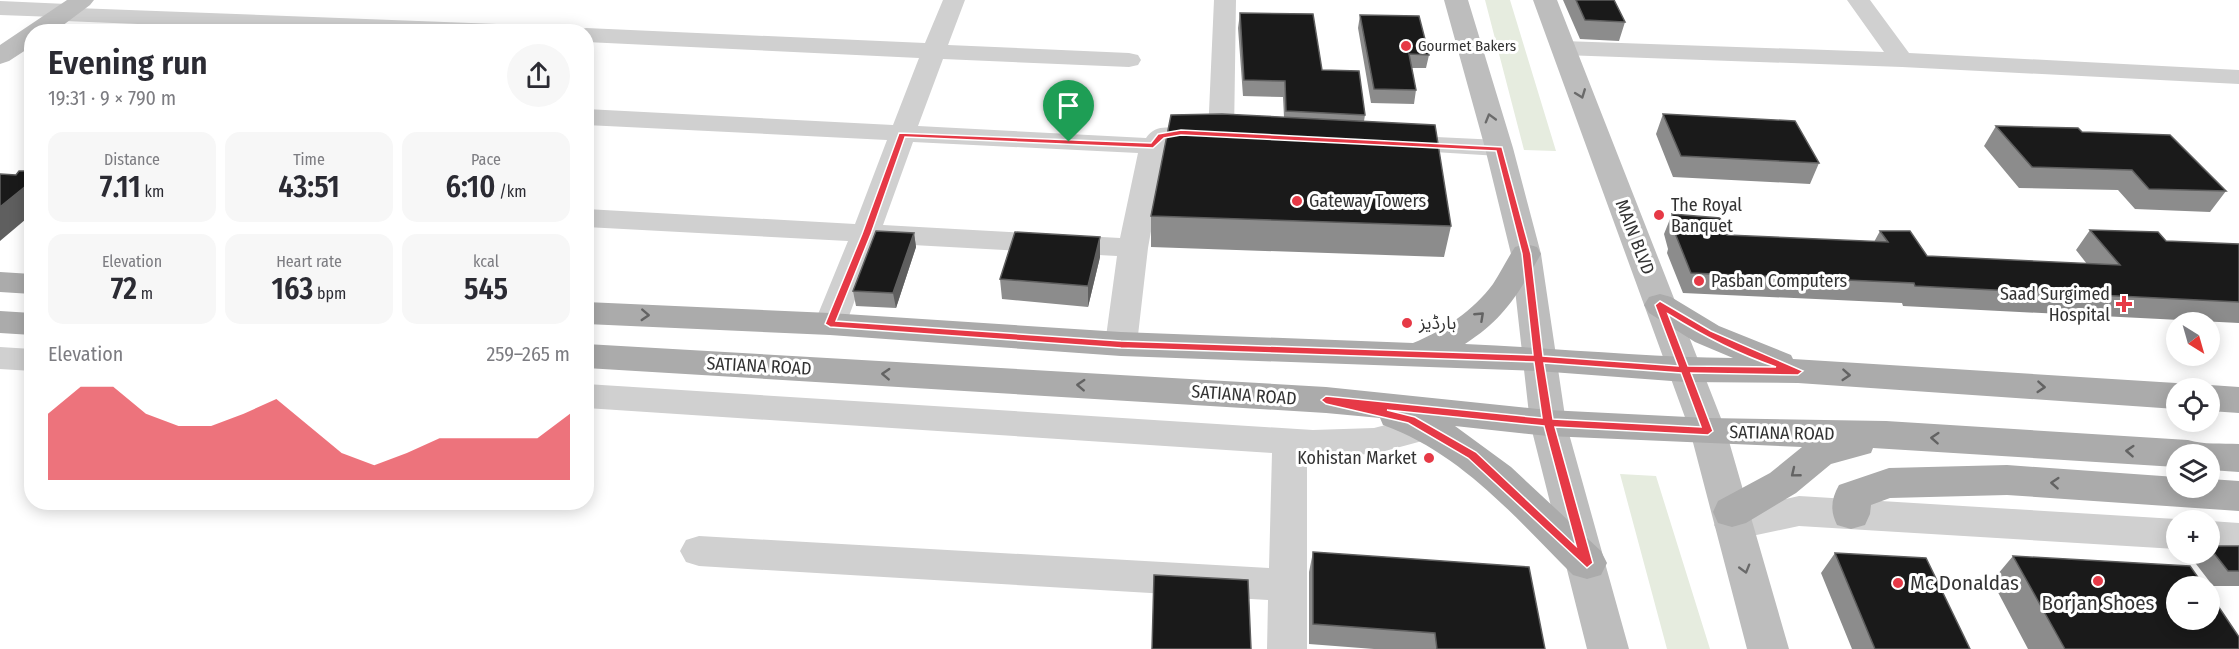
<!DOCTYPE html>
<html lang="en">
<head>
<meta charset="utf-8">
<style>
	:root { --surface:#fff; --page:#f7f7f7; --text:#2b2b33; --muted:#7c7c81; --accent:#e63946 }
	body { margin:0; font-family:"Fira Sans Condensed","Noto Sans Arabic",sans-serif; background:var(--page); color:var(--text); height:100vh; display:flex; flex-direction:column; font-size:22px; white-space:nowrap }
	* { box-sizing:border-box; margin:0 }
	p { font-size:20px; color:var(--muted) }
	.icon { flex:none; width:33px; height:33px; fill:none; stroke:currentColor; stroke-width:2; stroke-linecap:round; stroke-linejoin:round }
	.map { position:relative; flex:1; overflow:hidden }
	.panel { position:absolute; left:24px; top:24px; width:570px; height:486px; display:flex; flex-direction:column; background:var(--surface); border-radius:24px; box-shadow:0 3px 15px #0003 }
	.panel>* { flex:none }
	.needle { width:39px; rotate:143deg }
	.buttons { position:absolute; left:2166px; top:312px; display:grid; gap:12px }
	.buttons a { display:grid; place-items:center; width:54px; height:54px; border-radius:50%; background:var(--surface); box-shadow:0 3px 15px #0003; font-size:30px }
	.pin { position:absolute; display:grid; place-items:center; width:51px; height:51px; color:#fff; margin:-62px -26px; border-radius:50% 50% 50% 0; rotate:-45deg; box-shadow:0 0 6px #0007 }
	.pin .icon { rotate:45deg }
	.round { display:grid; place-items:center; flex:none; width:63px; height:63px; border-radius:32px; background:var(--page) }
	.overview { display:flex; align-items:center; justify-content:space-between; height:102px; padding:0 24px }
	h1 { font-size:33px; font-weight:600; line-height:45px }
	.figures { display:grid; grid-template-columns:repeat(3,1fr); gap:9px; height:102px; padding:6px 24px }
	.figures div { display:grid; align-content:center; border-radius:15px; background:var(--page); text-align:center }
	.figures b { font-size:30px; font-weight:600 }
	.figures small { font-size:16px; font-weight:400 }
	.figures p { font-size:16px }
	.chart { height:168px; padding:12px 24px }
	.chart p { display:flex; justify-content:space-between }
	.chart svg { width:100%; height:108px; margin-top:6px; fill:var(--accent); opacity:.7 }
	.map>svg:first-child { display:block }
	.green { fill:#e6ecdf }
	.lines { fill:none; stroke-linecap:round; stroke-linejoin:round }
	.street { fill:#d0d0d0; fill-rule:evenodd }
	.secondary { fill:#bdbdbd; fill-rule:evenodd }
	.primary { fill:#ababab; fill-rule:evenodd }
	.wall { fill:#8c8c8c }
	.shaded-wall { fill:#5f5f5f }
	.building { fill:#1a1a1a; stroke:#5f5f5f; stroke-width:1.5 }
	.oneway { stroke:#6a6a6a }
	.oneway2 { stroke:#636363 }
	.route { fill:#e63946; stroke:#fff; stroke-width:1.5; fill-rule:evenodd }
	.poi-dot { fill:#e63946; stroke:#fff; stroke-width:2 }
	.labels { text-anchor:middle; stroke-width:6; stroke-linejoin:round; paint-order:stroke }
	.far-poi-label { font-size:15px; fill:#333; stroke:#fff; text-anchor:start }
	.poi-label { font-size:18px; fill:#333; stroke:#fff; text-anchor:start }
	.street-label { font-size:18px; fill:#333; stroke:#fff }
	.near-poi-label { font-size:21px; fill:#333; stroke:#fff; text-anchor:start }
</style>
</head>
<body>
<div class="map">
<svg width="2239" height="649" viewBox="0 0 2239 649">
	<rect width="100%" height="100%" fill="#fff"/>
	<path class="green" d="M1485 0H1510L1556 151 1524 150Z
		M1620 474 1656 476 1710 649H1667Z"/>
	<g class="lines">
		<path class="street" d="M943 0H965L948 45 1129 53 1138 55 1141 60 1138 65 1129 67 943 59 918 126 1146 138C1154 127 1164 126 1177 129L1181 135 1177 141 1170 142 1166 147 1148 248 1137 344 1132 352 1121 355 1110 352 1105 344 1117 256 876 243 846 324 841 332 830 335 819 332 814 324 848 241 586 227V209L855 224 887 140 586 125V109L893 125 919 58 586 42V32L578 30 586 28 925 43ZM913 142 1138 153 1120 238 883 225Z
			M1214 0H1236L1234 134 1230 140 1221 142 1212 140 1208 134Z
			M1847 0H1870L1909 53 2239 70V84L1902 67 1563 55 1555 53 1551 48 1555 43 1563 41 1884 52Z
			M0 1 67 4 76 8 526 25 534 27 537 32H335L64 21 55 17 0 15Z
			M1394 135 1499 140 1508 142 1512 148 1508 154 1499 156 1385 149 1381 143 1385 137Z
			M0 347 32 349V371L0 369Z
			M586 384 1313 430 1374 428 1425 415 1437 419 1442 428 1437 437 1374 454 1307 456V649H1267L1268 600 699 566 686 562 680 551 686 540 699 536 1269 568 1272 453 586 408Z
			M1799 496 2176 519 2181 520H2176V549L1799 526 1733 540 1720 536 1714 525 1720 514Z
			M2210 521 2239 523V553L2210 551Z"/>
		<path class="secondary" d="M67 0H94L90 5 54 32H32V46L9 61 0 64V45Z
			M1444 0H1468L1513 148 1541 254 1566 423 1629 649H1587L1530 423 1511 254 1485 148Z
			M1533 0H1557L1726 431 1789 649H1747L1690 431Z"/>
		<path class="primary" d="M1526 244 1537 247 1541 254C1518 294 1505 318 1465 344 1555 348 1644 357 1733 358L1695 342 1649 313 1644 305 1649 297 1660 294 1671 297 1719 326 1791 355 1793 359 2176 383 2189 388H2176V409L1798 383 1685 382 1538 371 1121 356 830 335 586 324V302L830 313 1121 332 1413 343C1443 331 1474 310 1493 284 1501 272 1507 259 1515 247Z
			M0 272 32 274V294L0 292Z
			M0 311 32 313V335L0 333Z
			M586 344 1326 387 1548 410 1708 418 1886 421 2188 440C2204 445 2221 443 2239 444V472L2210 470V454H2176V467L1873 448 1871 453 1831 464 1796 493 1746 523 1732 527 1718 523 1713 512 1718 501 1770 473 1802 447 1548 436 1455 426 1511 467 1601 551 1607 563 1601 575 1587 579 1573 575C1516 518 1461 453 1383 425L1380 418 1326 413 586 368Z
			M2210 385 2239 387V413L2210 411V388H2199Z
			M2007 465 2176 477V488H2210V479L2239 481V511L2007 495 1890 498 1871 505 1870 514 1865 525 1851 529 1837 525C1830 511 1831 499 1839 485L1889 468Z"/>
	</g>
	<path class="wall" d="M1563 0H1614L1625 22 1619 41 1580 39Z
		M1240 13 1322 70 1365 115 1364 121 1451 226 1444 257 1151 247V216L1284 117 1283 97 1243 96 1238 28Z
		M1360 15 1429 55 1426 68H1412L1416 90 1414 104 1371 103 1358 28Z
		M1663 114 1819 163 1810 184 1673 177 1656 134Z
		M1996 126 2082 132 2226 191 2210 212 2135 209 2118 190 2019 188 1984 146Z
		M1672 214 1727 235 1874 242 1880 231 1927 256 2087 264 2076 250 2090 230 2166 241 2239 244V323L1903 306 1902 303 1683 293 1667 253 1668 249 1664 234Z
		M914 233 916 247 896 308 856 306 853 291Z
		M1100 237V257L1088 307 1002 299 1000 279Z
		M2210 546H2239V586H2213L2193 560 2200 554H2210Z
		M1313 552 1545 649H1374L1309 644V572Z
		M1835 553 1970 649H1852L1821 573Z
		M2013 556 2239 649H2028L1992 581Z"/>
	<path class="shaded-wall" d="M32 181V214L0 241V207Z
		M914 233 916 247 896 308 893 293Z
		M1100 237V257L1088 307V286Z"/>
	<path class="building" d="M1576 0H1614L1625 22 1585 20Z
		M1240 13 1313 14 1322 70 1359 71 1365 115 1286 111 1285 81 1244 80Z
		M1360 15 1419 16 1429 55 1409 54 1416 90 1374 89Z
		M1222 114 1435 125 1451 226 1151 216 1171 115Z
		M1663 114 1795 121 1819 163 1681 156Z
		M1996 126 2078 128 2082 132 2170 135 2226 191 2149 189 2132 170 2032 167Z
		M19 171H32V181L0 207V174L16 175Z
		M1672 214 1720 218 1727 235 1888 242 1880 231H1910L1927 256 2120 265 2090 230 2158 232 2166 241 2239 244V302L1915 286 1914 283 1691 273 1675 233H1678Z
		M876 231 914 233 893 293 853 291Z
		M1015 232 1100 237 1088 286 1000 279Z
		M2210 546H2239V571H2228L2210 548Z
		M1313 552 1529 567 1545 649H1437L1435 633 1313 624Z
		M1835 553 1926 558 1970 649H1875Z
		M2013 556 2190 566 2204 586H2176V620H2210V594L2239 637V649H2065Z
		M1154 575 1248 580 1251 649H1152Z"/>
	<defs><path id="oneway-chevron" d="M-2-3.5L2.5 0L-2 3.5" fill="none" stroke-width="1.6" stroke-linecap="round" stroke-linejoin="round" transform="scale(1.5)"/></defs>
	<g class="oneway">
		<use href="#oneway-chevron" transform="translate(1581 94) rotate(69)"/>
		<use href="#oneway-chevron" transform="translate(1490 118) rotate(-106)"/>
		<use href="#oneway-chevron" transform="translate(1745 569) rotate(74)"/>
	</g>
	<g class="oneway2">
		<use href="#oneway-chevron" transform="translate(645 315) rotate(3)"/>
		<use href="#oneway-chevron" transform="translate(1480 316) rotate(-43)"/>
		<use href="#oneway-chevron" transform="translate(886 374) rotate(-177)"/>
		<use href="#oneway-chevron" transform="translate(1846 375) rotate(4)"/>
		<use href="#oneway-chevron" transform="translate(1081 385) rotate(-177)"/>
		<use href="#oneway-chevron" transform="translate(2041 387) rotate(4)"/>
		<use href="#oneway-chevron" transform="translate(1935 438) rotate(-176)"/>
		<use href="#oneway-chevron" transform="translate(2130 451) rotate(-176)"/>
		<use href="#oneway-chevron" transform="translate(1795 473) rotate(141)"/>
		<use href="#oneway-chevron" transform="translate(2055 483) rotate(-176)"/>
	</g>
	<path class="route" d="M1181 130 1502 147 1531 254 1543 356 1678 366 1655 305 1660 301 1711 331 1803 371 1798 375 1691 373 1713 431 1708 435 1555 427 1593 563 1587 568 1468 458 1408 423 1326 404 1321 400 1326 396 1542 418 1534 362 1121 348 830 327 825 324 862 234 899 133 1151 143 1158 134ZM1181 135 1496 151 1522 254 1533 355 1121 341 836 321 871 234 905 137 1153 148 1164 138ZM1668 314C1703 336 1738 354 1776 367L1688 366ZM1544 363 1681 373 1701 427 1553 419ZM1387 410 1544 426 1576 546 1476 452 1415 417Z"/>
	<g class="poi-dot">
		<circle cx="1406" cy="46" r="6"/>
		<circle cx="1297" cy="201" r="6"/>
		<circle cx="1659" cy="215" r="6"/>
		<circle cx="1699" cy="281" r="6"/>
		<path d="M2121 295h6v6h6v6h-6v6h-6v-6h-6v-6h6z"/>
		<circle cx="1407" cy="323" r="6"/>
		<circle cx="1429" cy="458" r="6"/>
		<circle cx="2098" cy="581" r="6"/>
		<circle cx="1898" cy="583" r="6"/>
	</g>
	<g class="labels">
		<g class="far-poi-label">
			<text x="1418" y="51">Gourmet Bakers</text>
		</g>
		<g class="poi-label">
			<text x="1309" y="207">Gateway Towers</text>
			<text x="1671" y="211">The Royal<tspan x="1671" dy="21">Banquet</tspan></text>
			<text x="1711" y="287">Pasban Computers</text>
			<text x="2110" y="300" text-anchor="end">Saad Surgimed<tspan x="2110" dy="21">Hospital</tspan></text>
			<text x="1419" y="329">ہارڈیز</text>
			<text x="1417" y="464" text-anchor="end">Kohistan Market</text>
		</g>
		<g class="street-label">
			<text transform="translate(1635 237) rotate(69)" y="6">MAIN BLVD</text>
			<text transform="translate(759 366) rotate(3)" y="6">SATIANA ROAD</text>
			<text transform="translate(1244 395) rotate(4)" y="6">SATIANA ROAD</text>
			<text transform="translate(1782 433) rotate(1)" y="6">SATIANA ROAD</text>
		</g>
		<g class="near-poi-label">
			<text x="1910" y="590">Mc Donaldas</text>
			<text x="2098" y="610" text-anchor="middle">Borjan Shoes</text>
		</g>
	</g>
</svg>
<div class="buttons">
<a><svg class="needle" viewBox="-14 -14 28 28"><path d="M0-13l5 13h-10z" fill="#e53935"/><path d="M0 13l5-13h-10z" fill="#7c7c81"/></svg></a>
<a><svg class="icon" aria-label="locate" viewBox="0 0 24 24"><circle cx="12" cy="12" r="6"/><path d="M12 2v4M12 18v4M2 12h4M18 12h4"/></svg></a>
<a><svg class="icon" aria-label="layers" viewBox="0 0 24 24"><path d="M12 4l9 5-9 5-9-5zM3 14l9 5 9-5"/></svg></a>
<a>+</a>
<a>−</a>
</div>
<div class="pin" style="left:1069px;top:142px;background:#1e9e55"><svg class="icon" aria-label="arrive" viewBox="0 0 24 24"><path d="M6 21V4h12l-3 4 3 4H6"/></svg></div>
<section class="panel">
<div class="overview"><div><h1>Evening run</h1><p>19:31 · 9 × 790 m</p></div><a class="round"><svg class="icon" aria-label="share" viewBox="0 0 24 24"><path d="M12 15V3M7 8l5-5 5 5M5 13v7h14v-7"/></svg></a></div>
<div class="figures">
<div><p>Distance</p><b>7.11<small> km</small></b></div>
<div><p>Time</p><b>43:51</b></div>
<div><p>Pace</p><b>6:10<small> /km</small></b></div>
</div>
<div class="figures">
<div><p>Elevation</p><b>72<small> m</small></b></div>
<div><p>Heart rate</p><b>163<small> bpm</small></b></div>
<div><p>kcal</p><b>545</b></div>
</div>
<div class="chart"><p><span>Elevation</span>259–265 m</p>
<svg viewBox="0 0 160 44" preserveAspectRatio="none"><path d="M0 44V17L10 6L20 6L30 17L40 22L50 22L60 17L70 11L80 22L90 33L100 38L110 33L120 27L130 27L140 27L150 27L160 17V44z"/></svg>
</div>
</section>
</div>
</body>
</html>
